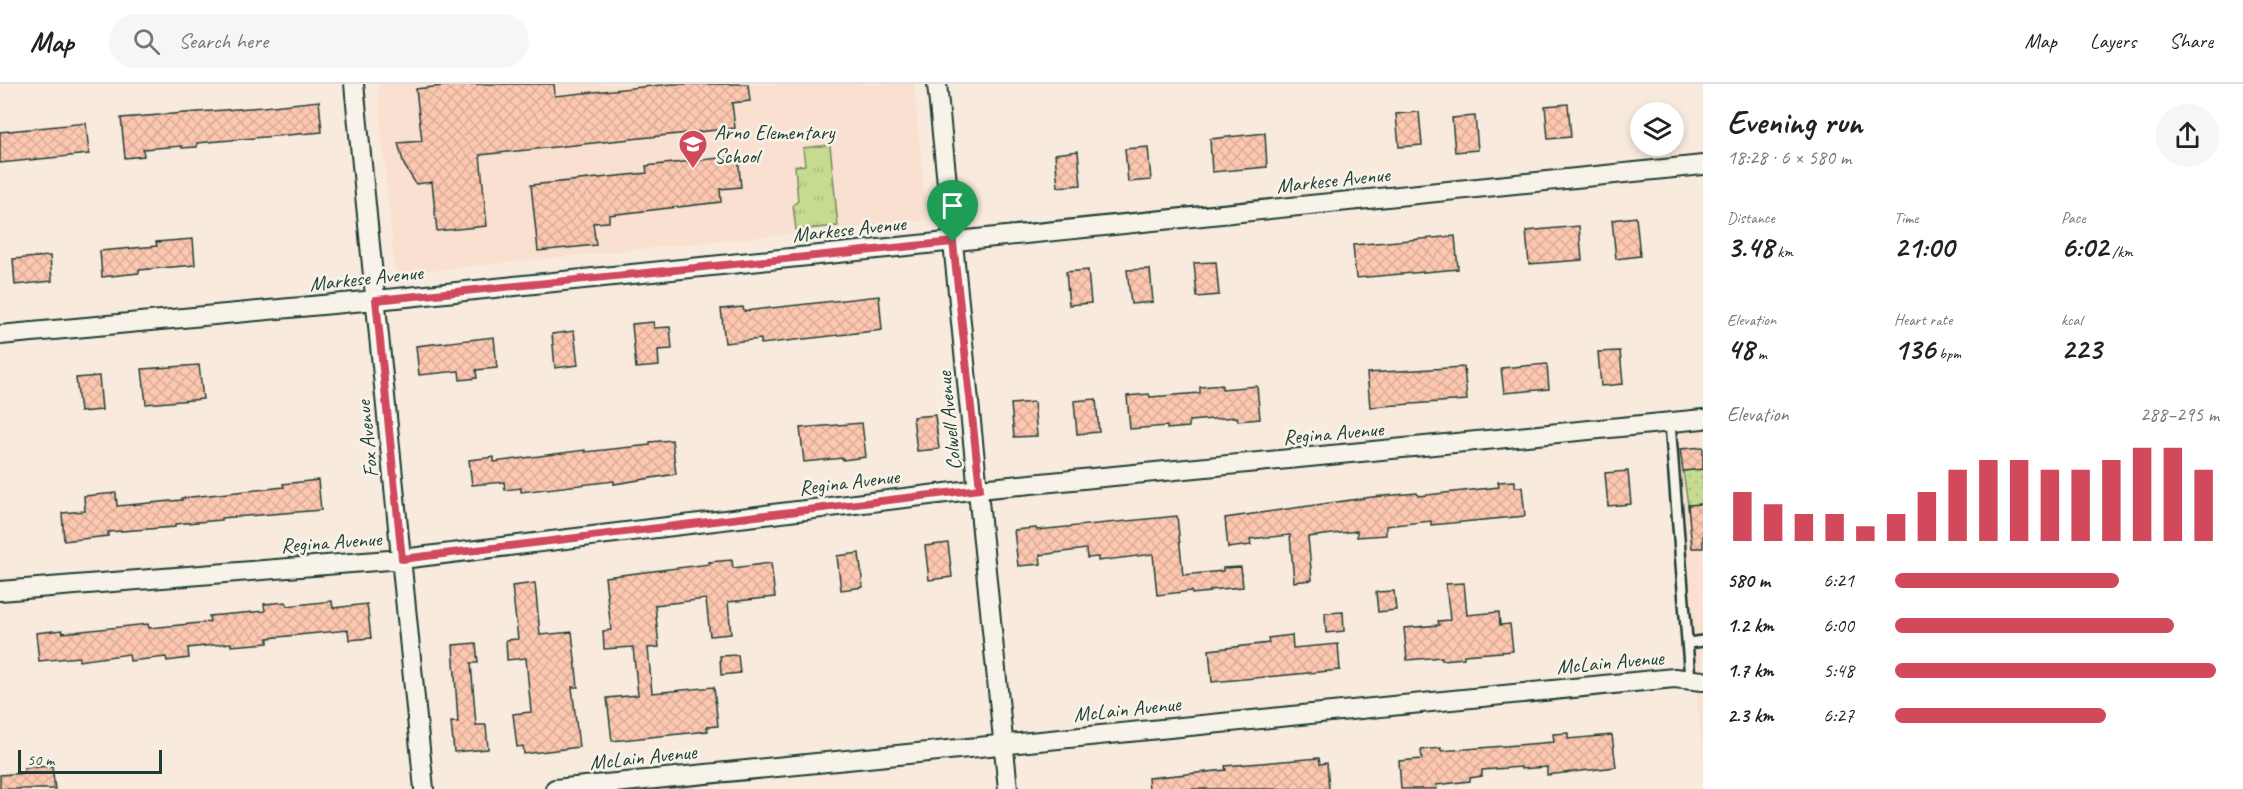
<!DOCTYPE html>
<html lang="en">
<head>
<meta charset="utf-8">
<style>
	:root { --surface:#fff; --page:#f6f6f6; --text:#222; --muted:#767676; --line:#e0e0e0; --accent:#d1495b }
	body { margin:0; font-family:Caveat,sans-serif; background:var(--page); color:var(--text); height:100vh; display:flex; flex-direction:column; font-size:22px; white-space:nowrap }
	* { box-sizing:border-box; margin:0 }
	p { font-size:20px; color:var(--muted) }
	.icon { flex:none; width:33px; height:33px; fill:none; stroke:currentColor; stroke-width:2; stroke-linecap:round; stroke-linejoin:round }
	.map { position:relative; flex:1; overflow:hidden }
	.panel { display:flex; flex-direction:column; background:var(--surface); width:540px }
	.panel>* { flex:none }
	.fabs { position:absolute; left:1630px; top:18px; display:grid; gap:12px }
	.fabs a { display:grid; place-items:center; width:54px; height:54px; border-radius:50%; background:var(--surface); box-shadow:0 3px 9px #0003; font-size:30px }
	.scale { position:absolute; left:18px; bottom:15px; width:144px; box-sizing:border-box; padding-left:6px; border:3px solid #1f3d34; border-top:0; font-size:16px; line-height:21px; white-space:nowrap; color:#1f3d34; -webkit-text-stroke:4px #f7f3e8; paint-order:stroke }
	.pin { position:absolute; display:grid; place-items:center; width:51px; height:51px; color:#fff; margin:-62px -26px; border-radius:50% 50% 50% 0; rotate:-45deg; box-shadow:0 0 6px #0007 }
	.pin .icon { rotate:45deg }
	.round { display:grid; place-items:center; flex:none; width:63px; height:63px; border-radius:32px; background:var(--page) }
	.headline { display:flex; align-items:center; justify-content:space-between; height:102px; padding:0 24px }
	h1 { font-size:33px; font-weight:800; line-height:45px }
	.stats { display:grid; grid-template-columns:repeat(3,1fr); gap:9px; height:102px; padding:6px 24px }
	.stats div { display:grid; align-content:center }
	.stats b { font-size:30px; font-weight:800 }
	.stats small { font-size:16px; font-weight:400 }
	.stats p { font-size:16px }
	.chart { height:168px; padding:12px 24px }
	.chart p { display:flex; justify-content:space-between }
	.chart svg { width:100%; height:108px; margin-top:6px; stroke:var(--accent); stroke-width:6 }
	ul { padding:0 24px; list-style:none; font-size:20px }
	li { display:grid; grid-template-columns:96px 72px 1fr; align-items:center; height:45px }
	li i { height:15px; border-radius:8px; background:var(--accent) }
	header { display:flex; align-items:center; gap:36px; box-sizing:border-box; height:84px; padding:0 30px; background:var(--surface); border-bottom:2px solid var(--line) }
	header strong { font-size:28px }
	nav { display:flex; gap:33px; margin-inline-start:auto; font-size:21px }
	.search { width:420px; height:54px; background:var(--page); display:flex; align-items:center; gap:15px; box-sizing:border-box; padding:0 21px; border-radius:33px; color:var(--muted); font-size:22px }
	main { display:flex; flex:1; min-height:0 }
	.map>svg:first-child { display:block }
	.built { fill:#fae0d0 }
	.grass { fill:url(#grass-dots); stroke:#728c62; stroke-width:1.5 }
	.park { fill:url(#park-tufts); stroke:#728c62; stroke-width:1.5 }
	.building { fill:url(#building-cross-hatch); stroke:#1f3d34; stroke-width:1.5 }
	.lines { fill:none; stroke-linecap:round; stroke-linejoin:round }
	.service-casing { stroke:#1f3d34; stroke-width:14 }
	.minor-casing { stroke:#1f3d34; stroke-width:22 }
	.service { stroke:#f7f3e8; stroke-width:9 }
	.minor { stroke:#f7f3e8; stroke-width:18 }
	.route-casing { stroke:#fff; stroke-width:12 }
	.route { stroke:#d1495b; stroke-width:8 }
	.labels { text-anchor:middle; stroke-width:5; stroke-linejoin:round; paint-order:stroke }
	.poi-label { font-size:21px; fill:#1f3d34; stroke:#f7f3e8; text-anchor:start }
	.street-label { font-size:21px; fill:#1f3d34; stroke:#f7f3e8 }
</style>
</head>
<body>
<header>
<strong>Map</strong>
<div class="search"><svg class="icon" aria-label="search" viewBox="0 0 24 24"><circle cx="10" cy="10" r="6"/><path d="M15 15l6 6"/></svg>Search here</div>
<nav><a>Map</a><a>Layers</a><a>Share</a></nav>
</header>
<main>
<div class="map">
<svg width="1703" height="705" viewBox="0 0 1703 705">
	<defs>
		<pattern id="grass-dots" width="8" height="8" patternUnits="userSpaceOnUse" patternTransform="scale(1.5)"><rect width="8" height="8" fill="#c6db90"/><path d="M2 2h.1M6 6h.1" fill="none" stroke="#aabd7d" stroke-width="1.8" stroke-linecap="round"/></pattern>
		<pattern id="park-tufts" width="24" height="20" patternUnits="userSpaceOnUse" patternTransform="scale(1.5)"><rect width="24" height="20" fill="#c6db90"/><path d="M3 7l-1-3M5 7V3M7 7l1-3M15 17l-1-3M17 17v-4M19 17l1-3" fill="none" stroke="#aabd7d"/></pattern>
		<pattern id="building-cross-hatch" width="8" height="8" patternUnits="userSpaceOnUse" patternTransform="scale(1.5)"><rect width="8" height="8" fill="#fdc7b0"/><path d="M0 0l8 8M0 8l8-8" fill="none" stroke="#d8ac98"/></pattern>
	</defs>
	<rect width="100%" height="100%" fill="#f8eadd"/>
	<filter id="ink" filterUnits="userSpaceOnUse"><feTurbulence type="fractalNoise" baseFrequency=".0167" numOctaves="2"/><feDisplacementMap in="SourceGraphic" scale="12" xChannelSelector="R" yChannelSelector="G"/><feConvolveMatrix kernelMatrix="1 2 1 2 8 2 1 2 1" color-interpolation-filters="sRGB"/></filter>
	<g filter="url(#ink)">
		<path class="built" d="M377 0H914L927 136 395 190Z
			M1703 335V675L1670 339Z"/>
		<path class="grass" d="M1703 385V420L1688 421 1683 387Z"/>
		<path class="park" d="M830 61 838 142 796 146 793 121 798 117 795 82 805 81 803 64Z"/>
		<path class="building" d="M461 0H554L555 12 671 0H748L750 17 732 19 735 44 480 71 487 142 437 147 432 98 416 100 404 81 398 59 422 57 416 5Z
			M319 17 322 48 197 59V63L182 64V62L143 65 144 72 125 74 121 34 263 23Z
			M1568 20 1571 53 1548 55 1545 22Z
			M1419 28 1422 61 1399 63 1396 30Z
			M1475 32 1478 66 1455 68 1452 34Z
			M86 39 89 70 0 79V48Z
			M1265 49 1267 83 1212 88 1210 55Z
			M1148 63 1151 96 1128 98 1125 65Z
			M1078 67 1081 101 1058 103 1055 70Z
			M738 72 741 103 720 105 721 118 609 131V138L593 139 596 161 538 167 531 101 647 89 646 82Z
			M1636 133 1640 172 1616 175 1612 136Z
			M1579 142 1582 176 1529 180 1526 147Z
			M1455 152 1458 185 1356 194 1353 161Z
			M193 155 195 181 139 186V189L102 193 100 167 157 162 156 158Z
			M50 172 52 197 15 201 13 175Z
			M1216 178 1219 211 1197 213 1194 179Z
			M1150 185 1153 218 1131 220 1127 186Z
			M1088 186 1091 219 1069 221 1066 188Z
			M879 212 882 246 761 260V255L725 259 721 225 743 223 744 227Z
			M653 238 654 244 670 243 672 265 658 266 659 282 636 284 632 240Z
			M574 247 578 281 555 284 552 250Z
			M494 253 497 284 476 286 477 294 460 296 459 287 419 291 416 262Z
			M1620 267 1623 300 1601 302 1598 268Z
			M1547 280 1549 305 1504 309 1501 284Z
			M199 281 203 315 146 320 142 285Z
			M1464 283 1467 316 1370 323 1367 289Z
			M99 292 102 326 80 328 76 294Z
			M1222 301V305L1257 302 1260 335 1238 337 1237 333 1189 337V343L1167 345V342L1130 345 1127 312 1149 310 1150 313 1200 309V303Z
			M1096 315 1099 348 1077 350 1074 317Z
			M1034 318 1037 352 1014 353 1011 320Z
			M935 331 939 365 917 367 913 333Z
			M862 339 866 373 843 376V374L804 378 800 344Z
			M672 356 676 390 614 400V397L521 408V404L505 406 504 398 472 401 469 376 494 373V378L585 366V368L650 361V358Z
			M1703 363V385L1683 387 1680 365Z
			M1628 387 1631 420 1608 422 1605 389Z
			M318 396 321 426 221 434V436L175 440V443L108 448V452L64 457 62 429 85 427 84 412 116 409 117 422 182 416V414L284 403 283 400Z
			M1515 397V403H1522L1525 432 1431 441V437L1386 442V451L1357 453V447L1308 453 1312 496 1294 498 1290 451 1250 455 1251 461 1228 464 1225 434 1372 413 1417 409 1418 412 1499 403 1498 398Z
			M1703 420V464H1692L1688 421Z
			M1177 432 1183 491 1223 487V484L1241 483 1243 503 1210 506V508L1192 510V507L1157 511 1153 470 1098 477V473L1087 474 1086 465 1040 471 1041 480 1018 482 1014 446 1036 444 1037 446Z
			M948 459 952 493 929 496 925 462Z
			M859 469 863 503 841 506 837 472Z
			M732 476 733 484 771 479 775 513 728 518 731 550 710 552 706 515 655 521 659 563 648 564 652 609 714 603 718 642 707 643 708 647 612 657 607 614 638 611 633 563 604 565 603 547 611 546 605 493 710 480 709 478Z
			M535 499 540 551 572 548 578 603H572L579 663 524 670 523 662 517 663 513 630 531 628 526 574 507 576 506 556 518 555 512 502Z
			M1464 499 1467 531 1499 528 1500 541 1510 540 1513 567 1464 571V574L1442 576V573L1407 576 1404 544 1439 541 1438 537 1450 536 1446 500Z
			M1394 507 1396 526 1378 528 1376 508Z
			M332 517 333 524 367 520 371 554 349 556 348 546 268 554V559L231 562V559L188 564 189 574 167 577 166 573 130 577 129 570 79 577V573L39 577 36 549 62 546 63 549 148 540 149 544 210 538 209 532 265 527 264 520 286 518 287 522Z
			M1343 528 1344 547 1326 549 1325 529Z
			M1292 551 1293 564 1338 560 1340 586 1212 598 1209 566 1269 559 1268 554Z
			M476 559 478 579H471L476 641H486L488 665 454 668 451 638H458L453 561Z
			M738 571 740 589 721 591 720 572Z
			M1568 649V655L1612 651 1616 683 1547 691V683L1521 685V683L1482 686V692L1470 694V697L1436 701 1437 705H1401L1399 677 1422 675 1421 666 1441 664V667L1554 658 1553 650Z
			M1319 674 1320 680 1327 679 1329 705H1149L1148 694 1226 686 1225 682Z
			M52 682 55 705H0V691L24 689V684Z"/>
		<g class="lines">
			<g class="service-casing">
				<path id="service" d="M1670 339 1690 595
					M1688 559 1703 557"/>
			</g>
			<g class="minor-casing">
				<path id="minor" d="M354 0 424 705
					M937 0 1008 705
					M0 251 397 214 1703 81
					M0 507 402 475 979 405 1703 335
					M555 705 1674 594 1703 597"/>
			</g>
			<use href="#service" class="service"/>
			<use href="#minor" class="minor"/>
		</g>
	</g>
	<g class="lines" filter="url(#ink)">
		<g class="route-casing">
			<path id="route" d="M953 158 980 405 402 475 376 216Z"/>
		</g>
		<use href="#route" class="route"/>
	</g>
	<defs>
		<g id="school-pin" transform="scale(1.5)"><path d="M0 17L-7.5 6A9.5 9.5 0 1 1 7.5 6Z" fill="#d1495b" stroke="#f7f3e8"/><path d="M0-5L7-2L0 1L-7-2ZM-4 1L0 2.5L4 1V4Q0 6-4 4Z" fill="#fff"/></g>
	</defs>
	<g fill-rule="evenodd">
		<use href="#school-pin" x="693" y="60"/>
	</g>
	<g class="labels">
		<g class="poi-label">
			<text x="714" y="55">Arno Elementary<tspan x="714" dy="24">School</tspan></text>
		</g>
		<g class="street-label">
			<text transform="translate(1333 96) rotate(-6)" y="7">Markese Avenue</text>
			<text transform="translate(849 145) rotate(-6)" y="7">Markese Avenue</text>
			<text transform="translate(366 194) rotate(-6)" y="7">Markese Avenue</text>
			<text transform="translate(949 337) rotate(-96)" y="7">Colwell Avenue</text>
			<text transform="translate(1333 349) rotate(-5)" y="7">Regina Avenue</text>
			<text transform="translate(367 355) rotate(-96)" y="7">Fox Avenue</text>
			<text transform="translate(849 398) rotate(-7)" y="7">Regina Avenue</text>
			<text transform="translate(331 458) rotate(-4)" y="7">Regina Avenue</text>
			<text transform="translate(1610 578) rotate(-5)" y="7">McLain Avenue</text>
			<text transform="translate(1127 625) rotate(-6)" y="7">McLain Avenue</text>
			<text transform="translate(643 673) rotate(-6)" y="7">McLain Avenue</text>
		</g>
	</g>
</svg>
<div class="fabs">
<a><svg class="icon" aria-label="layers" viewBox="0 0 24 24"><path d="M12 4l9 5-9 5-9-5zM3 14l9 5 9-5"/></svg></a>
</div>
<div class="scale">50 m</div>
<div class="pin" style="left:953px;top:158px;background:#1e9e55"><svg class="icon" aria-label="arrive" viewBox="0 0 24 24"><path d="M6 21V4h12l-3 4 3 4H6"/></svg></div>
</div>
<section class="panel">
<div class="headline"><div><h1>Evening run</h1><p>18:28 · 6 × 580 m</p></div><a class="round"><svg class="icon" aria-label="share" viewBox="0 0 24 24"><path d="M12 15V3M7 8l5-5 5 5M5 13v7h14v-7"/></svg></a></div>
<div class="stats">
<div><p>Distance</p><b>3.48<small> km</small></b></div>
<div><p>Time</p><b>21:00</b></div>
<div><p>Pace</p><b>6:02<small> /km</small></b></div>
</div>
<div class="stats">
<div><p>Elevation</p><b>48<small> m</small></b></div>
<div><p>Heart rate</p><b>136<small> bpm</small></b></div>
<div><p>kcal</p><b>223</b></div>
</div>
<div class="chart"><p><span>Elevation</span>288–295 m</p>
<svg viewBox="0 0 160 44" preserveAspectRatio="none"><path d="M5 44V24M15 44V29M25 44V33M35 44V33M45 44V38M55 44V33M65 44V24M75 44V15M85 44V11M95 44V11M105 44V15M115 44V15M125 44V11M135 44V6M145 44V6M155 44V15"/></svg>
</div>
<ul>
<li><b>580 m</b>6:21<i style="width:69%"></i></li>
<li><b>1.2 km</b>6:00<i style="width:86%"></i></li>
<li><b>1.7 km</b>5:48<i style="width:99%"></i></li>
<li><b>2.3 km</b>6:27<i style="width:65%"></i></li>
</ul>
</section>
</main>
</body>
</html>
